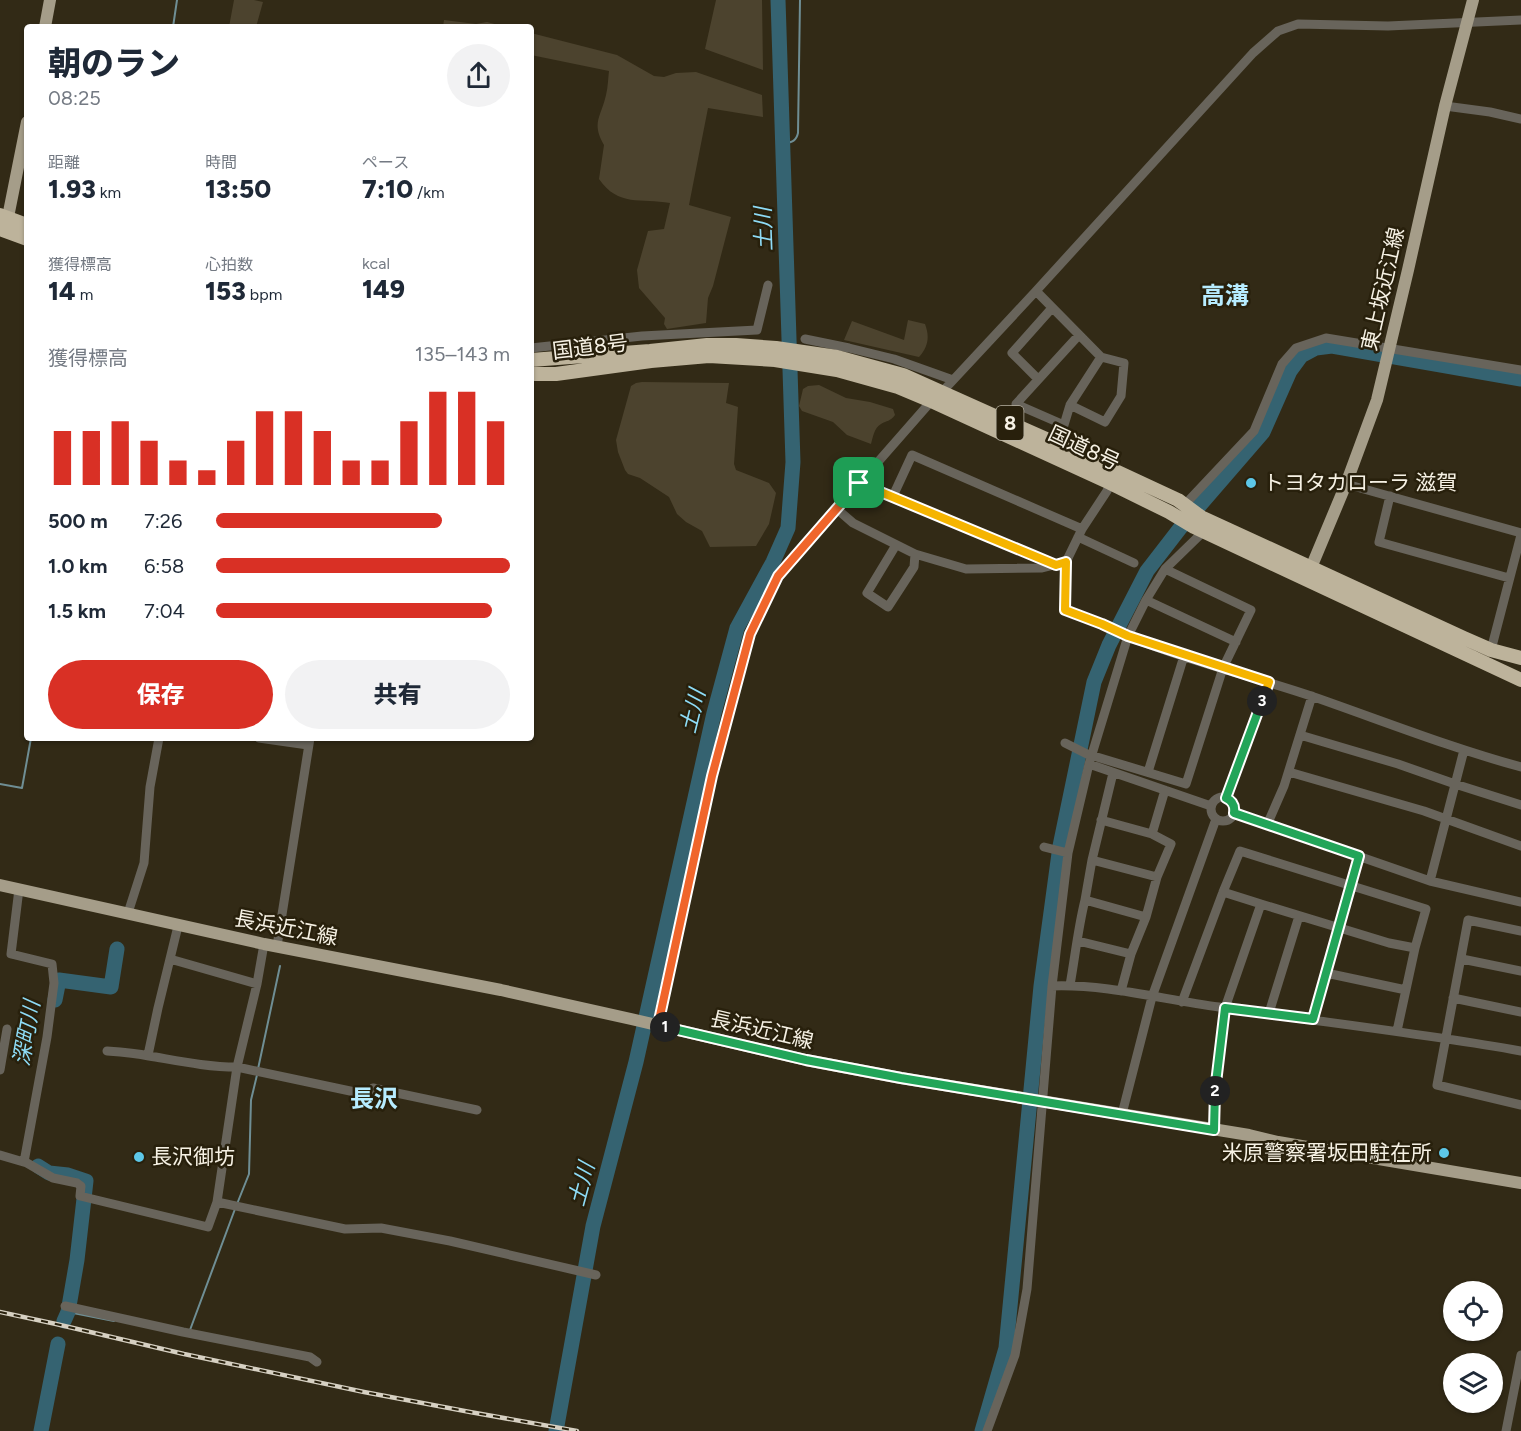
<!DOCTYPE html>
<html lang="ja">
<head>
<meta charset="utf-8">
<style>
	:root { --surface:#fff; --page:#f2f2f3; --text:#1f2937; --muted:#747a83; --accent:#d93025 }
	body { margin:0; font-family:Figtree,"Noto Sans JP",sans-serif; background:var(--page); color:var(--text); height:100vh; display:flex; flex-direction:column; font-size:22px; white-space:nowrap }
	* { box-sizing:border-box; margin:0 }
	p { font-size:20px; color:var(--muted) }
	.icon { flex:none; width:33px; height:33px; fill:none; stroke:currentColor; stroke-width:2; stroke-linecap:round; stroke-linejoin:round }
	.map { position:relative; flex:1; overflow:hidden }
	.sheet { position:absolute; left:24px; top:24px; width:510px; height:717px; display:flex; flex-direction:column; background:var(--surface); border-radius:6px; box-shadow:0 2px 4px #0004 }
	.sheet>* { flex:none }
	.fabs { position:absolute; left:1443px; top:1281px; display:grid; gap:12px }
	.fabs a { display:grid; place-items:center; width:60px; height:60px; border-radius:50%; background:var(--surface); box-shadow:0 2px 4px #0004; font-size:30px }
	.pin { position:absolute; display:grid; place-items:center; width:51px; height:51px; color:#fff; margin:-26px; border-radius:12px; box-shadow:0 3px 9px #0006 }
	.km { position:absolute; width:30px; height:30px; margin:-15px; border-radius:50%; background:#222; color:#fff; font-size:16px; line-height:30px; text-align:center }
	.round { display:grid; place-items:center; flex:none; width:63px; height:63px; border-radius:32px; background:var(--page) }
	.headline { display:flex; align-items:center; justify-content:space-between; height:102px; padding:0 24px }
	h1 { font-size:33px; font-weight:800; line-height:45px }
	.stats { display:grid; grid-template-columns:repeat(3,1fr); gap:9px; height:102px; padding:6px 24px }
	.stats div { display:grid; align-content:center }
	.stats b { font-size:26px; font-weight:800 }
	.stats small { font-size:16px; font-weight:400 }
	.stats p { font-size:16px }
	.chart { height:168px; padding:12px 24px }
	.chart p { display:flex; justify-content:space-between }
	.chart svg { width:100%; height:108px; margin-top:6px; stroke:var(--accent); stroke-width:6 }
	.action { display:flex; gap:12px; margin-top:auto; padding:12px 24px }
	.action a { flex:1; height:69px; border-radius:36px; background:var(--accent); color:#fff; font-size:24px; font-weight:800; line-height:69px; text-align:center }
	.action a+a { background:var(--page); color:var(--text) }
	ul { padding:0 24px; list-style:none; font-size:20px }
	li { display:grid; grid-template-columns:96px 72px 1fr; align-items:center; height:45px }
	li i { height:15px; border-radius:8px; background:var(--accent) }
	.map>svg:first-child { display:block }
	.green { fill:#4c432e }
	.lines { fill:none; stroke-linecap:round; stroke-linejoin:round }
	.stream { stroke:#6f8e94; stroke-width:2 }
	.river { stroke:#356371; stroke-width:15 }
	.minor { stroke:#68645b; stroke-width:9 }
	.major { stroke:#a59d89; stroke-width:12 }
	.highway { stroke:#bdb39b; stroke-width:14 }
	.rail-casing { stroke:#d6d0c2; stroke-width:4.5 }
	.rail { stroke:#28200c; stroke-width:2; stroke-dasharray:7; stroke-linecap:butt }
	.split-1-casing { stroke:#fff; stroke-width:12 }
	.split-2-casing { stroke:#fff; stroke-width:12 }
	.split-3-casing { stroke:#fff; stroke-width:12 }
	.split-4-casing { stroke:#fff; stroke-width:12 }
	.split-1 { stroke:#f0652b; stroke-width:8 }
	.split-2 { stroke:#22a559; stroke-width:8 }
	.split-3 { stroke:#22a559; stroke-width:8 }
	.split-4 { stroke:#f5b400; stroke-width:8 }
	.poi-dot { fill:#5dc7e8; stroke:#28200c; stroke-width:2 }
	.labels { text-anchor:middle; stroke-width:5; stroke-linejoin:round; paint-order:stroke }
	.shield { fill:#28200c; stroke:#b8b2a3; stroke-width:1.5 }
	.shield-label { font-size:20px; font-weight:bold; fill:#f6f1e4 }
	.street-label { font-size:21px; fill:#f6f1e4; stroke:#28200c }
	.poi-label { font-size:21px; fill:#f6f1e4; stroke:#28200c; text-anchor:start }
	.water-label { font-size:22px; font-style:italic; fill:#8edcf7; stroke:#28200c }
	.quarter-label { font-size:24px; font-weight:bold; fill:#b7ecff; stroke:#28200c }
</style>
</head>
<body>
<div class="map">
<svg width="1521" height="1431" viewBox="0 0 1521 1431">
	<rect width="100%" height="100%" fill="#322a16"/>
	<path class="green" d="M234 0H254L263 2 256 27H229Z
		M716 0H762L763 70 705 49Z
		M444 20 476 24 487 22 506 27H443Z
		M531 33 617 55 654 76 664 77 676 73 696 72 762 95 763 117 708 108 689 205 731 217 713 286 708 298 706 323 667 329 664 324 665 318 639 288 637 270 648 231 664 229 670 203C641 198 618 207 599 179L604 145C591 123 601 117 606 95 608 87 608 79 609 71L531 55Z
		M908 320 925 324C930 337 928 347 919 357L844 340 852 321 904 340Z
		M642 382 729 383 726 403 738 407 734 464 736 470 769 483 776 493 769 524 756 546 710 547 702 531 686 522 677 514 669 497 640 478 628 474 625 470 618 452 616 440 631 386 636 383Z
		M819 385 846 398 870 402 893 409 895 415C890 422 887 420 881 424 874 428 873 437 871 444L847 435 833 422 802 411 799 406 803 389 808 386Z"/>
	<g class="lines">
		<path class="stream" d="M173 27 177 0
			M783 144C791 142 796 142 798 133L800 0
			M0 784 22 788 31 738
			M258 1069 280 966
			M237 1204 249 1174 251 1100 257 1075
			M68 1312 114 1321
			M190 1330 235 1209"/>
		<path class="river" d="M55 1000 59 980 111 987 117 949
			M38 1166 49 1173 68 1175 86 1181 77 1260 68 1312 64 1321
			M41 1431 58 1344
			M556 1431 593 1226 636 1062 714 713 737 628 773 562 788 528 793 462 778 0
			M982 1431 1006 1348 1041 986 1060 846 1094 682 1109 645 1147 571 1181 527 1263 432 1290 371 1301 356 1316 348 1332 346 1521 379"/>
		<path class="minor" d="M1445 106 1490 112 1521 119
			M1036 291 1101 357 1124 363 1121 396 1105 422 1070 405
			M805 339 849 348 894 359 953 380
			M531 348 642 336 757 330 768 285
			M1038 379 1012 353 1052 308
			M942 392 1036 291 1253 53 1278 31 1298 24 1388 26 1521 20
			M1064 425 1016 404 1079 335
			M1055 443 1064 425 1070 405 1101 357
			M859 483 1056 565
			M1346 484 1521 533
			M893 496 912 455 1082 529 1066 562
			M1390 496 1379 542 1509 578
			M1190 499 1254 431 1282 364 1296 348 1326 338 1521 370
			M837 509 853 523 915 554 966 569 1042 568 1066 562 1065 610C1086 618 1107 627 1128 636 1188 661 1252 676 1314 697 1383 721 1451 748 1521 767
			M1082 529 1107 491 1112 480
			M1078 537 1134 563
			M896 545 867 593 888 607 914 567 915 554
			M1146 600 1236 642
			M1491 650 1521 535
			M1300 735 1398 764 1455 784 1521 805
			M259 738 308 745
			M1065 743 1087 754 1186 784 1223 668 1251 610 1165 569
			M1089 764 1211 806
			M1148 772 1184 656
			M1289 772 1424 811 1521 846
			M1211 809a12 12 0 1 1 24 0a12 12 0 1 1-24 0Z
			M1226 798 1269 682
			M1234 813 1430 881 1521 902
			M1101 820 1152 834
			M1267 825 1284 786 1312 696
			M1044 847 1068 853
			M1092 860 1113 773
			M1430 881 1464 750
			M19 889 11 954 52 964 54 983 47 1037 24 1162
			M1223 892 1240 851 1426 909 1415 948 1397 1031
			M1261 904 1389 943 1415 948
			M128 913 144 863 150 787 159 738
			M1146 917 1085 900 1092 860 1157 877
			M1521 931 1468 920 1437 1085 1521 1105
			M1078 941 1131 954
			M277 946 310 738
			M170 959 257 984
			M1462 959 1521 971
			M1326 973 1406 990
			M1070 985C1075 957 1078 928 1085 900
			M1052 986C1108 984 1164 1000 1219 1007 1320 1022 1421 1033 1521 1051
			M1121 991 1131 954 1146 917 1157 877 1171 844 1152 834 1165 790
			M1453 998 1521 1012
			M1182 1002 1223 892 1261 904 1225 1008 1215 1093 1213 1129
			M1269 1013 1299 916
			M1313 1019 1359 857
			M659 1025 712 776 750 634 778 576 927 406 929 400
			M107 1051C121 1052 135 1053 149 1056 179 1061 207 1067 237 1067L369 1095 373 1088 477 1110
			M148 1055 158 1008 178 926
			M0 1070 7 1029
			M1122 1114 1152 997 1216 819
			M0 1155 27 1163 53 1178 77 1183 81 1186 80 1196 208 1227 217 1202 237 1067 257 984 264 944
			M217 1202 345 1229 381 1228 450 1241 596 1275
			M65 1306 183 1332 310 1357 317 1362
			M987 1431 1015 1355 1027 1289 1052 986 1068 853 1089 764 1128 636 1146 600 1165 569 1203 532
			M1506 1431 1521 1355"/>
		<path class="major" d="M45 27 50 0
			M5 226 9 212 27 122
			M1308 575 1346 484 1377 400 1408 270 1445 106 1473 0
			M0 885 264 944 501 990 631 1019 806 1060 901 1078 1249 1135 1278 1142 1521 1183"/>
		<path class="highway" d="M0 215 27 225
			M0 229 27 239
			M531 360 650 351 707 345H736L776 348 837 357 903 375 1055 443 1178 500 1201 517 1464 638 1491 650 1521 658
			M531 374H556L651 361 709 356 775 360 837 370 898 387 929 400 1110 483 1169 512 1194 527 1521 680"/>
		<g class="rail-casing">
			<path id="rail" d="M0 1312 56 1324 184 1354 364 1392 470 1412 577 1431"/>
		</g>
		<use href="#rail" class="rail"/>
	</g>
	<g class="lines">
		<g class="split-1-casing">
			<path id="split-1" d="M665 1027 658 1025 712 776 750 634 778 576 859 483"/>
		</g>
		<g class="split-2-casing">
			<path id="split-2" d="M665 1027 806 1060 901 1078 1214 1130 1215 1091"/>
		</g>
		<g class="split-3-casing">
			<path id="split-3" d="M1215 1091 1225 1008 1313 1019 1359 856 1234 813C1235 806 1233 801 1226 798L1262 701"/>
		</g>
		<g class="split-4-casing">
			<path id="split-4" d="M859 483 1056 565 1066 562 1065 610 1102 624 1128 636 1269 682 1262 701"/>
		</g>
		<use href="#split-1" class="split-1"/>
		<use href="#split-2" class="split-2"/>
		<use href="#split-3" class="split-3"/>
		<use href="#split-4" class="split-4"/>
	</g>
	<g class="poi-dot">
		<circle cx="1251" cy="483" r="6"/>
		<circle cx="1444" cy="1153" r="6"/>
		<circle cx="139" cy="1157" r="6"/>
	</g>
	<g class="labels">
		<rect class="shield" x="996.5" y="406" width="27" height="34" rx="4.5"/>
		<g class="shield-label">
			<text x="1010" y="430">8</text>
		</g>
		<g class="street-label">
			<text transform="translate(1383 289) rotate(-77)" y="7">東上坂近江線</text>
			<text transform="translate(590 347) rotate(-7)" y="7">国道8号</text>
			<text transform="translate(1084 448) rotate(25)" y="7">国道8号</text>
			<text transform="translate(286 928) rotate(11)" y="7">長浜近江線</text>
			<text transform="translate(762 1030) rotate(13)" y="7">長浜近江線</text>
		</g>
		<g class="poi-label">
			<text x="1263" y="490">トヨタカローラ 滋賀</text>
			<text x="1432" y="1160" text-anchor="end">米原警察署坂田駐在所</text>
			<text x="151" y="1164">長沢御坊</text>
		</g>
		<g class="water-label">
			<text transform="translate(763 229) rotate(-92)" y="8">土川</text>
			<text transform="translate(692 711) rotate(-76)" y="8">土川</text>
			<text transform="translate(26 1033) rotate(-80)" y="8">深町川</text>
			<text transform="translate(581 1184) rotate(-75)" y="8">土川</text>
		</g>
		<g class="quarter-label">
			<text x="1225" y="304">高溝</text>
			<text x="374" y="1107">長沢</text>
		</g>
	</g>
</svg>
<div class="fabs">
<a><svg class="icon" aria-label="locate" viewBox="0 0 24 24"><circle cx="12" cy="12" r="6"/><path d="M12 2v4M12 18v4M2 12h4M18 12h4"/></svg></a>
<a><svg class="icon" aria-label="layers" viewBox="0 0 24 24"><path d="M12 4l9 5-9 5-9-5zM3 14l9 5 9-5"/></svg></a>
</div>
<div class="pin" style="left:859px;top:483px;background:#1e9e55"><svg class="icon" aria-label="arrive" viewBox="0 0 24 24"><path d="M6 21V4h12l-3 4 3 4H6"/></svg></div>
<b class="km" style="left:665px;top:1027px">1</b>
<b class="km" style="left:1215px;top:1091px">2</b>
<b class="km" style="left:1262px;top:701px">3</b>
<section class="sheet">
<div class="headline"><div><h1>朝のラン</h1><p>08:25</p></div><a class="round"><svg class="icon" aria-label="share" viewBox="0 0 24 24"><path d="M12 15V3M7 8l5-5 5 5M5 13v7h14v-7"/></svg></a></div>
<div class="stats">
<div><p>距離</p><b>1.93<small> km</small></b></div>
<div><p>時間</p><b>13:50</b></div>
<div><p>ペース</p><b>7:10<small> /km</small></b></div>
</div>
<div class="stats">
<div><p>獲得標高</p><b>14<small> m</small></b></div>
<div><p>心拍数</p><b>153<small> bpm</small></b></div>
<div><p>kcal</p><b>149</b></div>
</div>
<div class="chart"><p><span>獲得標高</span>135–143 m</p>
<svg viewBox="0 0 160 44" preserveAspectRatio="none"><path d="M5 44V22M15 44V22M25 44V18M35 44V26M45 44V34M55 44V38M65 44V26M75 44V14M85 44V14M95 44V22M105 44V34M115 44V34M125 44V18M135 44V6M145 44V6M155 44V18"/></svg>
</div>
<ul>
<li><b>500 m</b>7:26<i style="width:77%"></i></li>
<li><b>1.0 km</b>6:58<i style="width:100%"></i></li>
<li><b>1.5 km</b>7:04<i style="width:94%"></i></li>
</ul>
<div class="action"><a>保存</a><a>共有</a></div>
</section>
</div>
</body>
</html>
